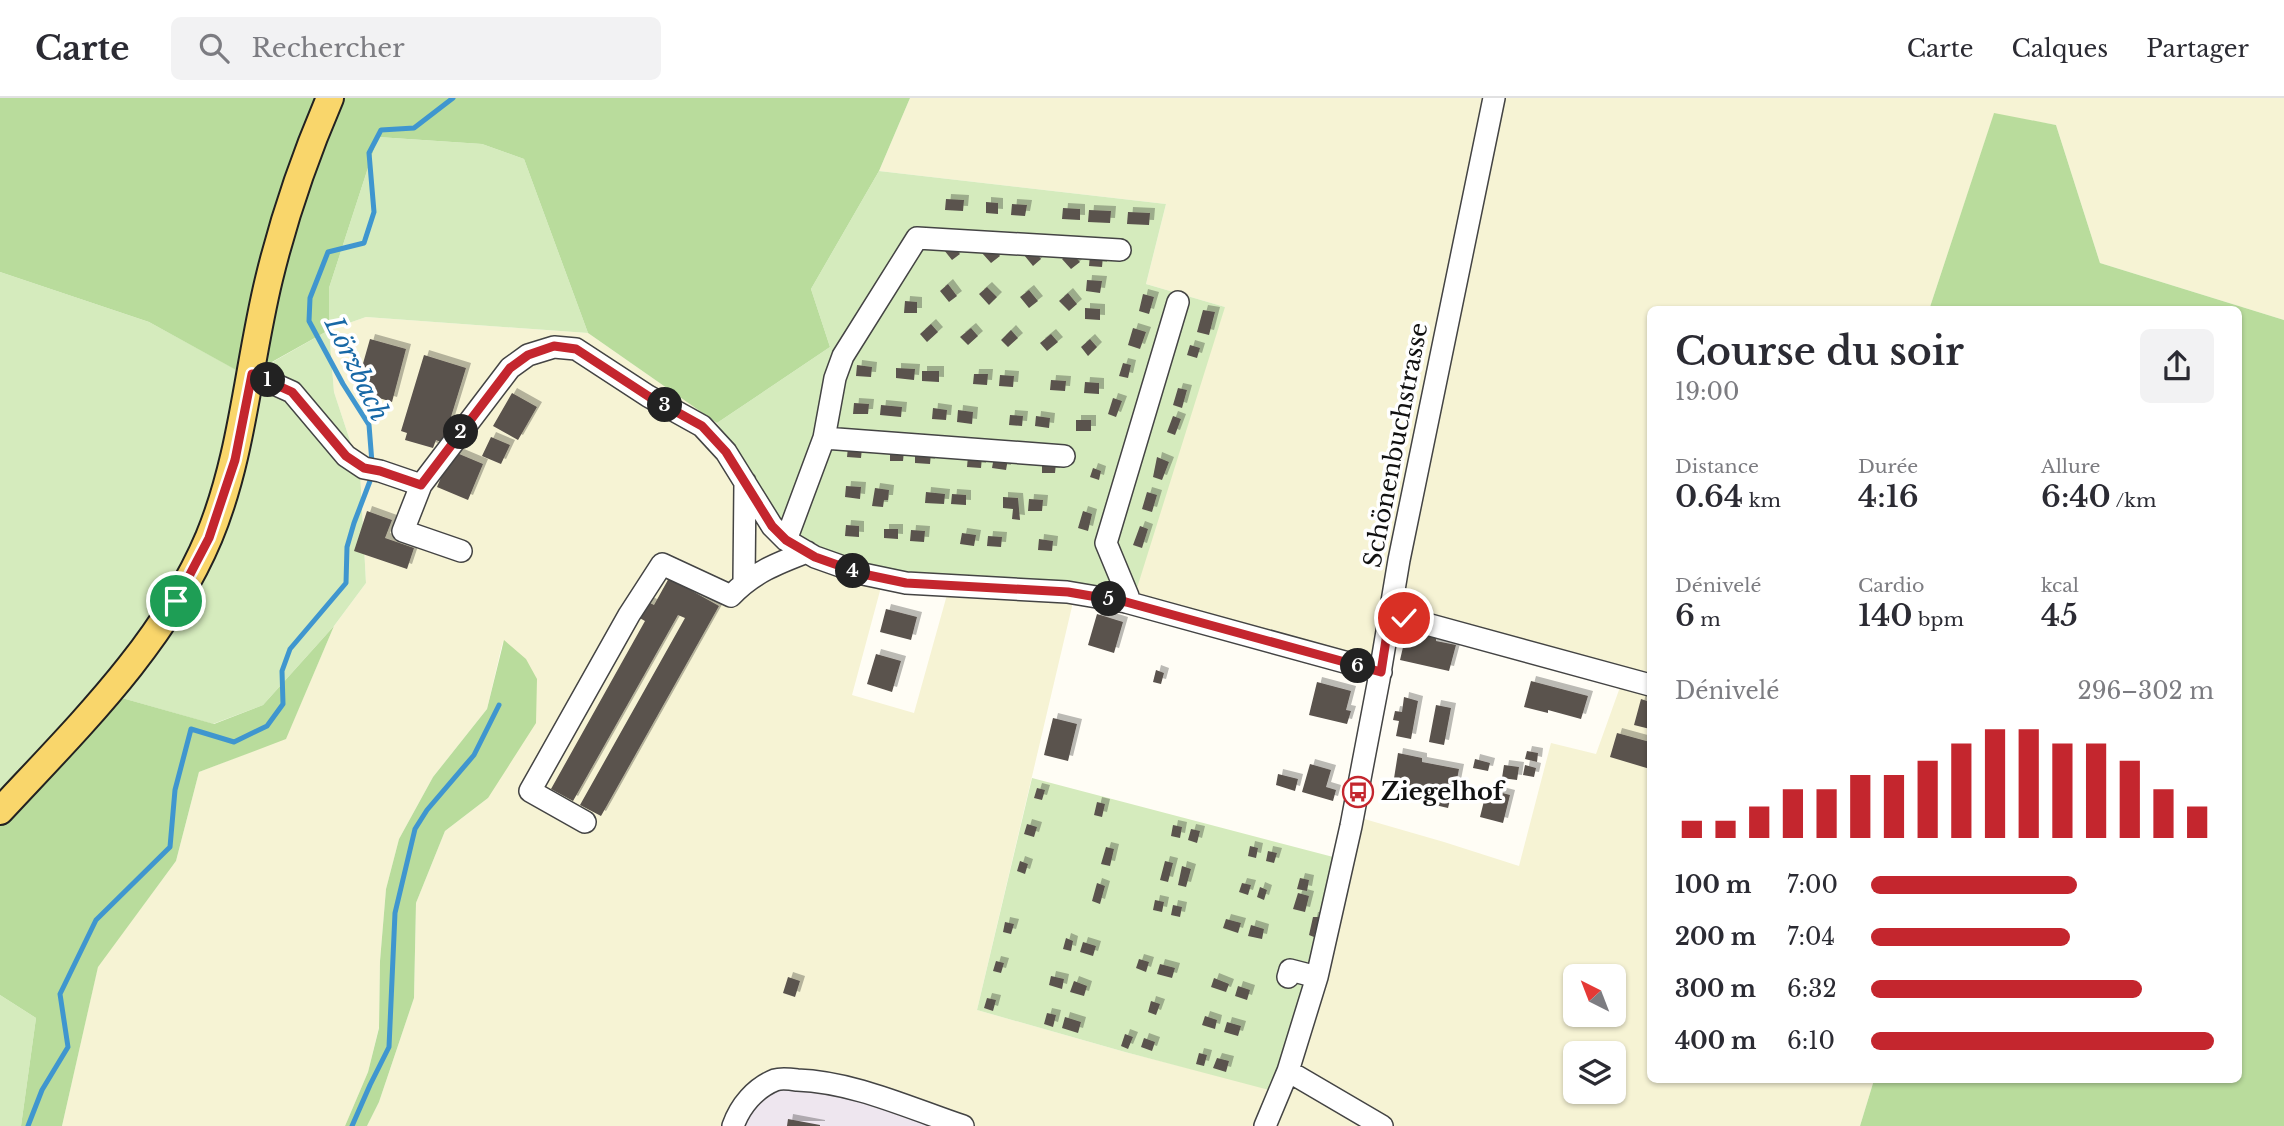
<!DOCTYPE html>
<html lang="fr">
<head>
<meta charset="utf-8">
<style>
	:root { --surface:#fff; --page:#f2f2f3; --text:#2b2b33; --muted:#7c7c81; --line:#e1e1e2; --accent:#c4262e }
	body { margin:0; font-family:"Libre Baskerville",serif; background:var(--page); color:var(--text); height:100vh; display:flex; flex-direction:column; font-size:26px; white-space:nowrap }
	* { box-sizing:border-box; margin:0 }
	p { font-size:23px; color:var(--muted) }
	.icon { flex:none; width:38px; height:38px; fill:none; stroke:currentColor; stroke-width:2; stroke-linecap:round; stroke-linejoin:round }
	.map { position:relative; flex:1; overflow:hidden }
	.panel { position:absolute; left:1647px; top:208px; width:595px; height:777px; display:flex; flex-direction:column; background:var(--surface); border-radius:10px; box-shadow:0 2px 5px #0004 }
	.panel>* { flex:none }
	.needle { width:46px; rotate:318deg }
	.fabs { position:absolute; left:1563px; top:866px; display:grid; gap:14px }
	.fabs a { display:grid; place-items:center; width:63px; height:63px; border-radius:10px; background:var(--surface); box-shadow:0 2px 5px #0004; font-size:35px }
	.pin { position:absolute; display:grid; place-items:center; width:60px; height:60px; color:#fff; margin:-30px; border:4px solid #fff; border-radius:50%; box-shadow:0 2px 7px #0007 }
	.km { position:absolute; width:35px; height:35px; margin:-18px; border-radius:50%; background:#222; color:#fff; font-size:19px; line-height:35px; text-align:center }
	.round { display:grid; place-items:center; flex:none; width:74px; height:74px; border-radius:10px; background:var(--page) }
	.head { display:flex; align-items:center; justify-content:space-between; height:119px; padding:0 28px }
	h1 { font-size:38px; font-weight:600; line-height:52px }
	.metrics { display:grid; grid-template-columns:repeat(3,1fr); gap:10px; height:119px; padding:7px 28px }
	.metrics div { display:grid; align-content:center }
	.metrics b { font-size:30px; font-weight:600 }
	.metrics small { font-size:19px; font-weight:400 }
	.metrics p { font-size:19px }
	.chart { height:196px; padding:14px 28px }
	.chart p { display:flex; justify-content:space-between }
	.chart svg { width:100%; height:126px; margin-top:7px; stroke:var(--accent); stroke-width:6 }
	ul { padding:0 28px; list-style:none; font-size:23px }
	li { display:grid; grid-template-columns:112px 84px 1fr; align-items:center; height:52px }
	li i { height:18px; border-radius:9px; background:var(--accent) }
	header { display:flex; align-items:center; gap:42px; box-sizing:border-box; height:98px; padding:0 35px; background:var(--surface); border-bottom:2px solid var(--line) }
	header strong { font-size:33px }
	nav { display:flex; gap:38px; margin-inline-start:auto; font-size:24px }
	.search { width:490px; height:63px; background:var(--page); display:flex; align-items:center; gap:18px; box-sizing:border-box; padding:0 24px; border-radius:10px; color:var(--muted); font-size:26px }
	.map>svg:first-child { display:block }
	.industrial { fill:#eee6ef }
	.farmland { fill:#f6f3d4; fill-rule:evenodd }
	.green { fill:#d5ebbd }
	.forest { fill:#b9dc9c }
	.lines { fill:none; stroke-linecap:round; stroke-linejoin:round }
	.stream { stroke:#3f96cf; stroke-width:5 }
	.building { fill:#5a524d; filter:url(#shadow) }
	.minor-casing { stroke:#444; stroke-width:24 }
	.major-casing { stroke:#222; stroke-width:30 }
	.minor { stroke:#fff; stroke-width:21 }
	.major { stroke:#f9d66b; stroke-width:26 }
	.route-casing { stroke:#fff; stroke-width:14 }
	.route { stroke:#c4262e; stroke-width:9 }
	.labels { text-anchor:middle; stroke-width:7; stroke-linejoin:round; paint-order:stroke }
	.street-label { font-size:24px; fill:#111; stroke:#fff }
	.poi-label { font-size:24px; font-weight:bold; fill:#111; stroke:#fff; text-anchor:start }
	.water-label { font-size:26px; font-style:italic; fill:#1768a6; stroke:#fff }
</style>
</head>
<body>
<header>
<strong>Carte</strong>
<div class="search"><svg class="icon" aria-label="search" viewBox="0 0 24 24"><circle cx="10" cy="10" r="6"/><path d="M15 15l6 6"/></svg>Rechercher</div>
<nav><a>Carte</a><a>Calques</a><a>Partager</a></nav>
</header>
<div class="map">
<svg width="2284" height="1028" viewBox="0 0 2284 1028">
	<defs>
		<filter id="shadow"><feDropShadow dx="5" dy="-5" stdDeviation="0" flood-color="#0004"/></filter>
	</defs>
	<rect width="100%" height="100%" fill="#fffdf5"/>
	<path class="industrial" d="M778 981 963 1028H733Z"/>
	<path class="farmland" d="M910 0H2284V222L2100 165 2056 27 1994 16 1929 212H1650V982H1874L1860 1028H963L778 981 733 1028H367L379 1004 414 900 416 805 445 733 488 700 503 543 487 611 433 679 399 741 386 791 380 863 379 929 368 974 345 1028H62L98 868 176 763 199 674 286 640 334 528 366 485 360 373 334 294 329 232 366 219 588 235 717 325 790 442 884 478 852 597 914 615 950 486 1225 209 1146 186 1166 106 879 73ZM1074 500 1381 574 1401 513 1624 578 1596 656 1551 645 1519 768 1444 744 1347 716 1274 992 1125 954 977 912ZM1575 878H1614V917H1575ZM1575 956H1614V994H1575Z"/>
	<path class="green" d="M378 39 482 46 524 61 588 235 366 219 329 232 334 294 360 373 366 485 334 528 263 607 213 626 115 598 0 718V174L149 224 248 278 329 232V190Z
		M879 73 1166 106 1146 186 1225 209 1132 506 884 478 790 442 717 325 830 249 811 191Z
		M1032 680 1337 760 1285 980 1273 993 1125 954 977 912Z
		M0 897 36 920 21 1028H0Z"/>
	<path class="forest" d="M0 0H910L879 73 811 191 830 249 717 325 588 235 524 61 482 46 378 39 329 190V232L247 278 149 224 0 174Z
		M1994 15 2056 27 2100 165 2284 222V1028H1860L1874 982H2238V212H1929Z
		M334 528 286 641 199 674 176 763 98 869 62 1028H21L36 920 0 897V718L115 598 214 626 263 607Z
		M504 542 526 561 537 581 536 625 488 700 445 733 416 805 414 900 379 1004 367 1028H345L368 974 379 930 380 863 386 791 399 741 433 679 487 611Z"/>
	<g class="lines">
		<path class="stream" d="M372 365 369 327 343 286 309 223 310 200 328 154 364 145 374 114 369 55 381 32 414 30 453 0
			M28 1028 42 992 68 949 60 896 96 822 170 749 175 692 191 631 234 644 267 628 283 606 282 573 290 551 346 485 347 449 354 425 370 383 371 375
			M352 1028 370 987 389 949 395 815 415 731 427 712 474 657 499 607"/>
	</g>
	<path class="building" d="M946 101 964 102 963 113 945 112Z
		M986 104 998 105V116L986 115Z
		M1012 106 1027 107 1025 118 1011 117Z
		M1063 110 1080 111V122L1062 121Z
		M1089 112 1111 113 1110 125 1088 124Z
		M1128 114 1150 115 1149 127 1127 126Z
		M951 145 960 156 952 162 944 152Z
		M991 147 1000 158 991 165 982 155Z
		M1032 150 1041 161 1033 168 1024 157Z
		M1071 154 1080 164 1071 171 1062 161Z
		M1090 157 1103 158 1102 169 1089 168Z
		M1087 182 1102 183 1100 195 1086 193Z
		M948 186 957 198 949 204 940 193Z
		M987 189 997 199 989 207 979 196Z
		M1029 192 1038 203 1029 210 1020 199Z
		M1068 195 1077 206 1069 213 1059 203Z
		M1143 196 1154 199 1149 216 1139 213Z
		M905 203 917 204V215H904Z
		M1085 210 1100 211V222L1085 221Z
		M1203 212 1215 214 1209 237 1197 234Z
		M931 226 938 234 927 244 920 236Z
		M971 230 978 238 968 247 960 239Z
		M1133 230 1146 234 1140 251 1128 247Z
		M1011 232 1018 240 1008 249 1001 242Z
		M1051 236 1058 244 1047 253 1040 245Z
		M370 241 406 251 392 304 366 296 372 271 362 269Z
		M1090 241 1097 249 1088 258 1081 249Z
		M1190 247 1200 250 1197 260 1187 257Z
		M424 257 466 270 443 345 436 342 433 350 405 342 407 335 401 333Z
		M1123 265 1131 267 1128 280 1119 278Z
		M857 267 872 269 871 279 856 278Z
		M896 270 915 271 914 282 896 280Z
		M922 273H939V284L922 283Z
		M974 276H988L987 287 973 286Z
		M1000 277 1014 278 1013 289 999 288Z
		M1051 282 1066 283 1065 293 1050 292Z
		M1085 284 1099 285V296L1084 295Z
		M1178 290 1187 292 1182 310 1173 307Z
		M512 295 537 309 518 342 493 328Z
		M1113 300 1122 303 1116 319 1108 316Z
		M854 305 869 306 868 316H853Z
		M881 307 902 309 901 319 880 317Z
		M933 310 947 312 946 322 932 321Z
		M958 312 973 314 972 326 957 324Z
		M1010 317 1023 318 1022 328 1009 327Z
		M1036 318 1050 320 1049 330 1035 328Z
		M1173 318 1181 321 1175 337 1167 334Z
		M1076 322H1091V333H1076Z
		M491 339 510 347 501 366 482 358Z
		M848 349 862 350 861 360 847 359Z
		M452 353 483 366 468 402 437 389Z
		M890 353H904L903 363H890Z
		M915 354 931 355 930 366 915 365Z
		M968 358 982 359 981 370 967 369Z
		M994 359 1008 361 1006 372 992 370Z
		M1157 359 1169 364 1162 382 1153 379Z
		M1042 364 1056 365 1055 375H1042Z
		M1093 370 1101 373 1099 382 1090 379Z
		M846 388 861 389 860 401 845 399Z
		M875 390 889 392 888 402H884L883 409 872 408Z
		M926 394 945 396 944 406 925 405Z
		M1147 394 1157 397 1152 414 1142 411Z
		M952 396 966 397V407L951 406Z
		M1003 399 1018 400 1020 422 1012 421 1013 411 1003 410Z
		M1029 401 1043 402 1042 413H1028Z
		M367 413 392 422 385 440 414 450 407 471 354 453Z
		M1083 413 1092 416 1088 433 1078 430Z
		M846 427 859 428V439L845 438Z
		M1140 428 1148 431 1142 450 1133 447Z
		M884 431H898V441L884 440Z
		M911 432 925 433 924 444 910 443Z
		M962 435 976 437 974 448 960 446Z
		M988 438 1002 439 1001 449 987 448Z
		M1039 441 1053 443 1052 453 1038 452Z
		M669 480 719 508 601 718 580 707 685 520 678 517 573 703 551 691 645 523 636 518 644 502 654 507Z
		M886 511 917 519 911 542 880 534Z
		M1097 516 1123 524 1114 555 1088 547Z
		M1407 532 1436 539V543L1456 547 1449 573 1400 562Z
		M876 556 901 563 892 594 867 586Z
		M1156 572 1164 575 1161 586 1153 584Z
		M1531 583 1588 598 1581 621 1548 612V615L1524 609Z
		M1317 584 1351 593 1346 612 1351 613 1347 626 1309 617Z
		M1404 599 1418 603 1411 641 1396 638 1399 623 1393 622 1395 613 1402 614Z
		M1641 601 1650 604V631L1634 627Z
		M1436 607 1451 610 1444 647 1429 644Z
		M1053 620 1077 626 1068 663 1044 657Z
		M1617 635 1650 644V671L1610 659Z
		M1527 653 1538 655 1537 664 1525 661Z
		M1398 655 1422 660V664L1459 671 1453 702H1450L1448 710 1435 707 1436 700 1428 698 1427 705 1414 702 1415 696 1392 693Z
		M1475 661 1490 665 1488 673 1473 670Z
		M1310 666 1331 672 1326 689 1336 692 1333 703 1302 694Z
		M1504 667 1519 669 1517 682 1502 680Z
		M1525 667 1536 670 1534 679 1523 677Z
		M1278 676 1298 681 1295 693 1276 687Z
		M1037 690 1045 692 1042 702 1034 700Z
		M1487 691 1510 697 1503 725 1480 719Z
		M1097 704 1105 706 1102 719 1094 717Z
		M1027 726 1037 729 1034 739 1024 736Z
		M1173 727 1182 729 1180 740 1171 738Z
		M1191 731 1200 733 1197 745 1188 742Z
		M1250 748 1258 750 1256 760 1248 758Z
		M1106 749 1114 751 1110 768 1101 766Z
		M1268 753 1277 755 1274 765 1266 763Z
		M1020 763 1028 766 1025 776 1017 773Z
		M1165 763 1173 765 1168 784 1160 782Z
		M1182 768 1191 771 1186 789 1178 787Z
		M1300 780 1309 782 1307 793 1297 791Z
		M1097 785 1105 788 1100 806 1092 803Z
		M1242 785 1251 787 1248 797 1239 794Z
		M1260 789 1267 792 1264 802 1257 799Z
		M1298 795 1309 798 1305 814 1293 811Z
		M1155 802 1164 804 1162 814 1153 812Z
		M1173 807 1182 809 1180 819 1171 817Z
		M1313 819H1319L1314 839 1309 837Z
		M1226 821 1241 825 1238 835 1223 830Z
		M1005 824 1014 826 1011 836 1003 834Z
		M1251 827 1264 831 1262 841 1248 838Z
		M1066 840 1073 843 1071 853 1063 851Z
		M1083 844 1096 848 1093 858 1080 854Z
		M1139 861 1149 864 1146 874 1136 870Z
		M996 863 1004 865 1001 875 993 873Z
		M1160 866 1175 870 1172 880 1157 876Z
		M1051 878 1064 881 1062 891 1049 887Z
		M788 879 800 883 795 899 783 895Z
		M1214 880 1229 886 1226 894 1211 889Z
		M1074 883 1087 888 1084 898 1070 894Z
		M1238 888 1250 892 1247 902 1235 898Z
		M987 900 996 902 993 913 984 910Z
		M1151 903 1160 906 1156 917 1148 914Z
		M1047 915 1056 917 1053 929 1044 926Z
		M1205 918 1217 922 1215 931 1202 927Z
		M1065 919 1081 924 1078 935 1062 930Z
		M1227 924 1241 928 1238 938 1224 934Z
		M1125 936 1133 939 1128 951 1121 948Z
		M1144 940 1155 944 1152 953 1141 949Z
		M1199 955 1207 957 1204 968 1196 966Z
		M1217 960 1229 963 1226 974 1213 970Z
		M788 1021 820 1027V1028H787Z"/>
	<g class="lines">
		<g class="minor-casing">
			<path id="minor" d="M252 276 292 294 346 358 364 370 380 373 421 387 403 433 461 453
				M824 340 1064 358
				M421 387 510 270 528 257 554 249 576 251 648 298 702 328 726 354 772 428 786 442 815 459 863 476 906 485 1067 494 1126 504 1381 574
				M786 442 824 340 835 280 843 258 917 140 1120 152
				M744 484 745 384
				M1126 504 1128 498 1106 445 1178 204
				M1390 516 1650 587
				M585 724 530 693 629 517 662 466 731 498C752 475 778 465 807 454
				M1288 879 1290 872 1317 879
				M1288 973 1382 1028
				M733 1028C740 1008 755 990 775 982 781 980 790 981 797 982 854 984 909 1010 963 1028
				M1265 1028 1288 973 1317 879 1351 728 1379 581 1399 462 1494 0"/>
		</g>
		<g class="major-casing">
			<path id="major" d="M0 713C77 630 164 546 209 439 243 357 248 267 269 181 284 119 305 58 330 0"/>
		</g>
		<use href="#minor" class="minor"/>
		<use href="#major" class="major"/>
	</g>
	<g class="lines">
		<g class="route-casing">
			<path id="route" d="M176 503 209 440 235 362 252 276 292 294 346 358 364 370 380 373 421 387 510 270 528 257 554 248 576 251 648 298 702 328 726 354 772 428 786 442 815 459 863 476 906 485 1068 494 1126 504 1381 574 1390 516 1404 520"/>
		</g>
		<use href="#route" class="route"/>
	</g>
	<defs>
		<g id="bus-ring" transform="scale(1.575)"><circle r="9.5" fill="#fff" stroke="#c4262e" stroke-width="1.5"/><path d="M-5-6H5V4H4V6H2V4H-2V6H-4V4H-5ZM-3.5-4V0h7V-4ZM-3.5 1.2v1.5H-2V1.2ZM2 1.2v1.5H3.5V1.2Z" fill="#c4262e"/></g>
	</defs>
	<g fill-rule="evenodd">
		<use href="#bus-ring" x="1358" y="694"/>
	</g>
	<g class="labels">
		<g class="street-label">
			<text transform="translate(1396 347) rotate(-79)" y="8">Schönenbuchstrasse</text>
		</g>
		<g class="poi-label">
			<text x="1381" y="702">Ziegelhof</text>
		</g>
		<g class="water-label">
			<text transform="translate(357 271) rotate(64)" y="9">Lörzbach</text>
		</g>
	</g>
</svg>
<div class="fabs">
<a><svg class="needle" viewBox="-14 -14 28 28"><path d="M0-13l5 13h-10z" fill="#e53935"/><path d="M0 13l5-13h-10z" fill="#7c7c81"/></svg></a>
<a><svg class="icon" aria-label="layers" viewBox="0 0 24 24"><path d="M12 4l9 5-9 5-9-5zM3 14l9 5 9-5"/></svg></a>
</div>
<div class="pin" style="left:176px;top:503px;background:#1e9e55"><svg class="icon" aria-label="arrive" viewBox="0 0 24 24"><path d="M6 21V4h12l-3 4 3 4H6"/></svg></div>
<div class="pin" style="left:1404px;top:520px;background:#d93025"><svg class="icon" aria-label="check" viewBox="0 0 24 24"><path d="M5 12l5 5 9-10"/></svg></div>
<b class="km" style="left:268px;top:282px">1</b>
<b class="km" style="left:461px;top:334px">2</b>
<b class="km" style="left:665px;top:307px">3</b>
<b class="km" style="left:853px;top:473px">4</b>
<b class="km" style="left:1109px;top:501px">5</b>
<b class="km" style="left:1358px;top:568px">6</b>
<section class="panel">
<div class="head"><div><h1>Course du soir</h1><p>19:00</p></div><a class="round"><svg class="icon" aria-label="share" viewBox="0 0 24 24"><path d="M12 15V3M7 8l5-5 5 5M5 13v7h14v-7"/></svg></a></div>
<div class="metrics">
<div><p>Distance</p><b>0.64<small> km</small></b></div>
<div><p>Durée</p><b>4:16</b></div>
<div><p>Allure</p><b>6:40<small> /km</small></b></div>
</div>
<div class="metrics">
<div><p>Dénivelé</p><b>6<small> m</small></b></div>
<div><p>Cardio</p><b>140<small> bpm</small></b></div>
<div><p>kcal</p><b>45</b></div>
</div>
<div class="chart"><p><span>Dénivelé</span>296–302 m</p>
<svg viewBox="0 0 160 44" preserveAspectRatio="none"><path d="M5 44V38M15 44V38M25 44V33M35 44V27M45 44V27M55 44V22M65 44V22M75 44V17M85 44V11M95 44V6M105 44V6M115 44V11M125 44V11M135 44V17M145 44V27M155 44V33"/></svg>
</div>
<ul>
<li><b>100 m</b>7:00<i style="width:60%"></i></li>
<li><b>200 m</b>7:04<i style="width:58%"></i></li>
<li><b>300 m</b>6:32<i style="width:79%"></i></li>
<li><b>400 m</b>6:10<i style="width:100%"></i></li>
</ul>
</section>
</div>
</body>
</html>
